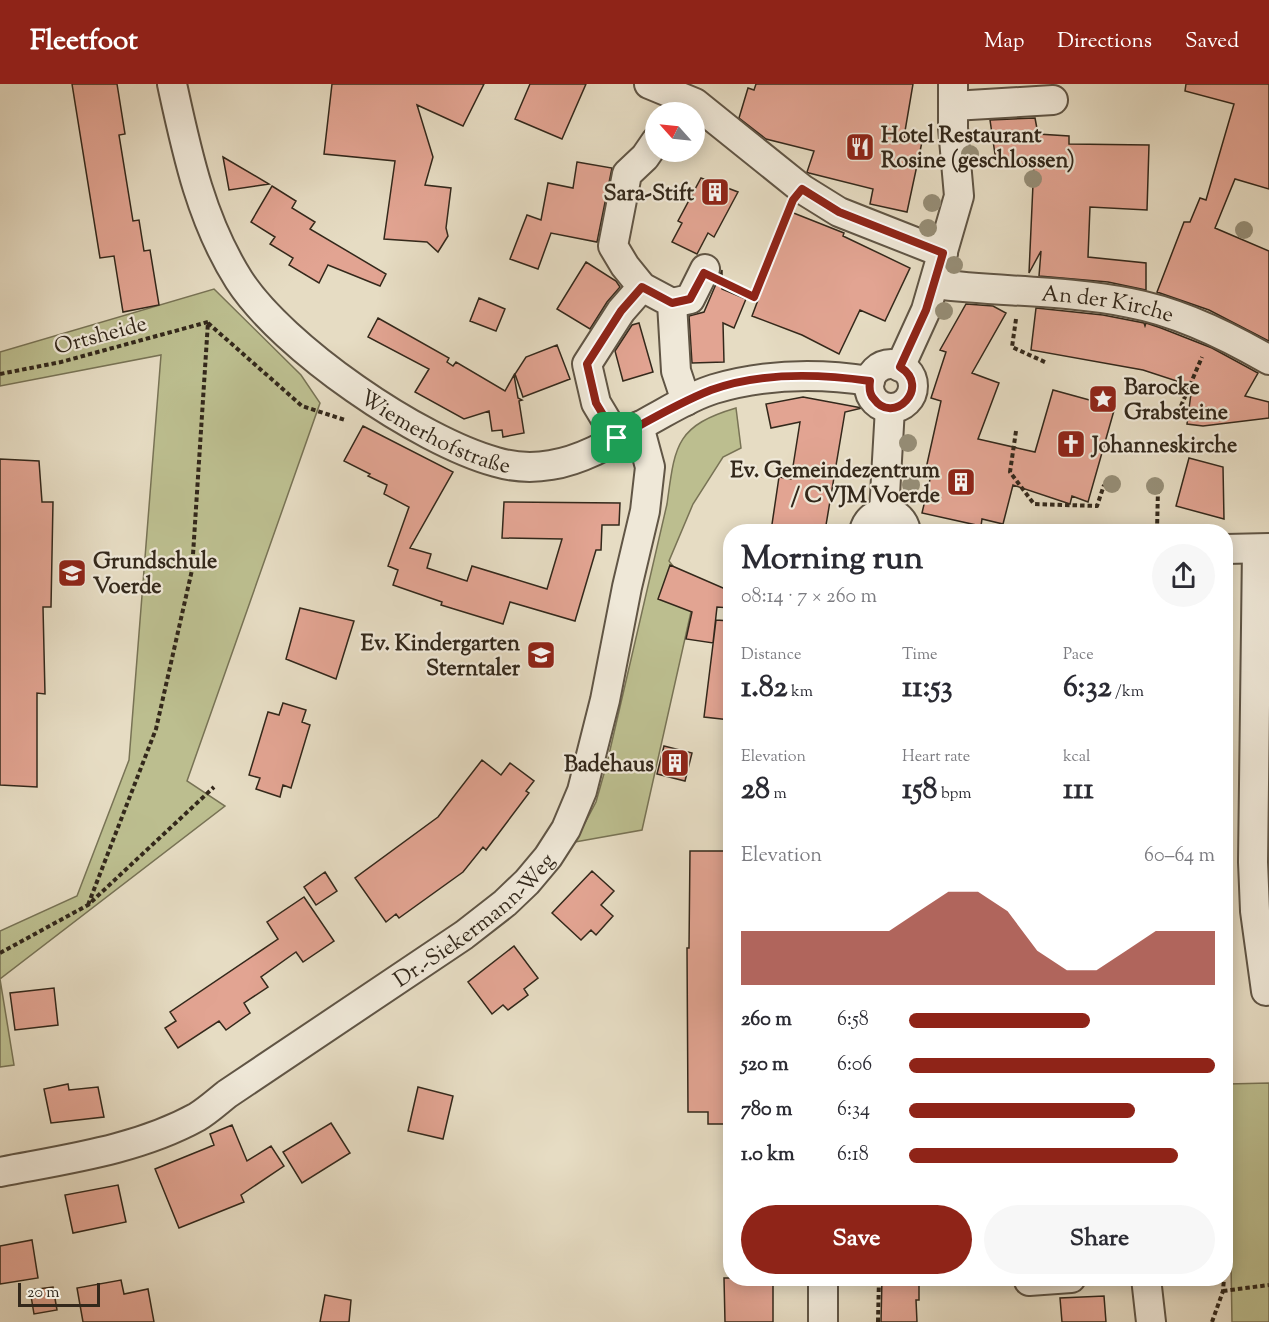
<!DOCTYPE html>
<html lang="en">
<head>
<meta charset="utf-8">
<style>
	:root { --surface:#fff; --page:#f7f7f7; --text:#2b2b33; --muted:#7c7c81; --accent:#8f2418 }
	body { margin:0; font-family:"Sorts Mill Goudy",serif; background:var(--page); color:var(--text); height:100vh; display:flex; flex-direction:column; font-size:22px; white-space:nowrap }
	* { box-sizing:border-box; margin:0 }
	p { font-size:20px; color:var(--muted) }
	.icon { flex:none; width:33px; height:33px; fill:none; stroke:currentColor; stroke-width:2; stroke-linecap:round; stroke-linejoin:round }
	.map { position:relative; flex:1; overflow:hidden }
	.sheet { position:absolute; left:723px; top:440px; width:510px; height:762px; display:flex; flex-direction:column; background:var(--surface); border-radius:24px; box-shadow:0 3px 15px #0003 }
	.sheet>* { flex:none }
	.needle { width:39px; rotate:297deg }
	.controls { position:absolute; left:645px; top:18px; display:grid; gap:12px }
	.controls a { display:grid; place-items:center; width:60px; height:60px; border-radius:50%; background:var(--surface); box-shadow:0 3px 15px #0003; font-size:30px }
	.scale { position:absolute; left:18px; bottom:15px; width:82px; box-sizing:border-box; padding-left:6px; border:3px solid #33281b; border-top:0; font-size:16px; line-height:21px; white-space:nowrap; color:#33281b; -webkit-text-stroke:4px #efe8d8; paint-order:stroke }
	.pin { position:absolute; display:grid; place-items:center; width:51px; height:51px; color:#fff; margin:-26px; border-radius:12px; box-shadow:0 3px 9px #0006 }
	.round { display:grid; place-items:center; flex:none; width:63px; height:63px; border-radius:32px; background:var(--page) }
	.headline { display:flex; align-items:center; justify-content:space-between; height:102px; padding:0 18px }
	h1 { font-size:33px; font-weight:700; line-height:45px }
	.metrics { display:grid; grid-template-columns:repeat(3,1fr); gap:9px; height:102px; padding:6px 18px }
	.metrics div { display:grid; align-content:center }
	.metrics b { font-size:30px; font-weight:700 }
	.metrics small { font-size:16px; font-weight:400 }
	.metrics p { font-size:16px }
	.chart { height:168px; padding:12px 18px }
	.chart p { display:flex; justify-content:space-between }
	.chart svg { width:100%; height:108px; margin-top:6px; fill:var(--accent); opacity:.7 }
	.cta { display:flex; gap:12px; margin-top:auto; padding:12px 18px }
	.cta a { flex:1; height:69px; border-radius:36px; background:var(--accent); color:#fff; font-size:24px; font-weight:700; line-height:69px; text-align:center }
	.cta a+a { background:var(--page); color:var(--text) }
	ul { padding:0 18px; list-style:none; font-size:20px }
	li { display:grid; grid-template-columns:96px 72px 1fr; align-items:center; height:45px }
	li i { height:15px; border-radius:8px; background:var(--accent) }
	header { display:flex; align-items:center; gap:36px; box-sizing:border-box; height:84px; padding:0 30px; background:var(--accent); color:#fff }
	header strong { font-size:28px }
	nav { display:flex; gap:33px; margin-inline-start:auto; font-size:21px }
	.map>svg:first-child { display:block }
	.green { fill:#bcbe8f; stroke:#787355; stroke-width:1.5 }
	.building { fill:#e2a492; stroke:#33281b; stroke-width:1.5 }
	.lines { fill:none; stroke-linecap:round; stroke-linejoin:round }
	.minor-casing { stroke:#605545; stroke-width:32 }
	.path { stroke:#33281b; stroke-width:4; stroke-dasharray:4.5 3; stroke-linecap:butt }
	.minor { stroke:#efe8d8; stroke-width:28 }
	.tree { fill:#968e77 }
	.route-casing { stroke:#fff; stroke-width:12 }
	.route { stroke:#8f2418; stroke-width:8 }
	.labels { text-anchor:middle; stroke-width:4.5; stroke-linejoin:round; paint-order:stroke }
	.poi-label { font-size:22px; font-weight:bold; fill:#33281b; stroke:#efe8d8; text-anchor:start }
	.street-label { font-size:22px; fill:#33281b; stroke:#efe8d8 }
</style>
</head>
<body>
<header>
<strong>Fleetfoot</strong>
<nav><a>Map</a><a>Directions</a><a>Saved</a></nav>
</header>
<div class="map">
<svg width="1269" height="1238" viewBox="0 0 1269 1238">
	<rect width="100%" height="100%" fill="#e6dcc3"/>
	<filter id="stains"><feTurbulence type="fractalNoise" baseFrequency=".00333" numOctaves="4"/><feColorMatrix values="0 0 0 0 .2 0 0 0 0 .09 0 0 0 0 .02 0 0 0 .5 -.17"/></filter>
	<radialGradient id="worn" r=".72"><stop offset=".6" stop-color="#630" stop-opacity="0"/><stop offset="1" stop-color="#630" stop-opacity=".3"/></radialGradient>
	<path class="green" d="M214 205 301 291 320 319 187 697 225 722 0 895 14 981 0 983V847L77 812 129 676 161 271 0 302V268Z
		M736 324 741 364 723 373 693 420 669 477 695 510 642 746 575 758 596 718 607 679 667 420C675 362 675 342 736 324Z
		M1269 999V1238H1232L1228 1000Z"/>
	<path class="building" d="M72 0H117L125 50 119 51 133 137 139 136 144 167 150 166 159 221 123 228 114 172 100 174Z
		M332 0H484L463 42 417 21 433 73 425 101 451 104 446 144 448 152 438 168 427 158 384 155 395 77 324 70Z
		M530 0H586L562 55 515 35Z
		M756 0H913L904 53 922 58 907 128 870 120 873 105 809 89 807 88 814 67 766 55 739 34 748 4 754 6Z
		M1186 0H1269V105L1235 95 1215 144 1269 167V257L1209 226 1157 208 1184 138H1190L1200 114 1206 116 1234 20 1185 7Z
		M1035 34 1038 50 1069 52V60L1149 61 1147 126 1090 123 1088 173 1146 179V206L1108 198 1039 192 1041 167 1029 189 1034 78 997 84 990 36Z
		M223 73 269 100 229 106Z
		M577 78 612 84 597 158 551 149 538 185 510 175 527 131 541 136 548 99 573 104Z
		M701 94 738 108 714 153 708 149 697 170 672 158 682 139 678 137Z
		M272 102 296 117 292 124 315 138 310 145 386 190 380 202 328 181 319 199 289 181 293 174 270 160 275 153 251 138Z
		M791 128 844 149 843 152 910 184 885 237 860 226 839 270 802 251 752 232Z
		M586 178 616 197 620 203 607 218 590 245 557 225Z
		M722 186V205L746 215 734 244 723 239 724 278 692 279 689 232 704 228Z
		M479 214 505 225 496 247 470 237Z
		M966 220 993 222 1006 229 972 289 999 299 978 355 1035 368 1053 306 1115 323 1088 418 1072 412 1070 420 1013 401 1003 440 982 435 981 442 922 429 931 391 925 389 941 317 931 314 946 268 940 266Z
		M1036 224 1103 231 1144 239 1145 242 1146 239 1161 244 1212 264 1258 289 1245 312 1269 318V334L1203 342 1187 340 1192 302 1143 286 1031 266Z
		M378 234 449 274 447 278 453 282 456 278 505 307 514 291 518 314 522 316 519 317 524 349 503 353 502 346 492 347 489 327 464 335 415 308 429 285 368 253Z
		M639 239 653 288 623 297 615 267 632 241Z
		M557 261 570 295 523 313 515 290 526 273Z
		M803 313 862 324 845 328 825 447H771L779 393 791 395 800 338 771 344 766 320Z
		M363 342 453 388 410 464 431 470 427 484 467 497 472 482 547 505 562 455 502 454 504 418 620 419 619 441H602L601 466H596L575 537 510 518 503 540 441 521 442 518 393 501 398 486 388 482 409 423 384 410 387 401 368 392 370 390 344 377Z
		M1189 374 1223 383 1224 435 1176 422Z
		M0 375 39 377 42 418H53L51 523H43L45 610 37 609V703L0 701Z
		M670 481 730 507V524L717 523 713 559 686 555 692 528 658 515Z
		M300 524 354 537 336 595 286 575Z
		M716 536 730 537V636L704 633Z
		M283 619 306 626 302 638 310 641 291 704 283 701 280 713 256 705 260 694 249 691 268 628 279 631Z
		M664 662 692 669 685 697 657 690Z
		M482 676 501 691 510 679 534 697 526 707 529 709 486 766 483 763 463 788 399 834 396 830 386 838 355 794 438 733Z
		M690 767H730V1040H708V1028H688L687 864H689Z
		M592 787 614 807 601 821 613 832 596 851 591 846 581 856 552 829Z
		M325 788 337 807 316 821 304 803Z
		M304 813 334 857 303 878 296 868 261 893 268 903 244 919 250 929 226 946 219 937 178 964 165 944 176 937 170 928 278 855 267 838Z
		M514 862 538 894 524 905 528 911 508 926 503 921 492 930 468 898Z
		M54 904 58 941 15 946 10 909Z
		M68 1000 69 1006 98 1003 104 1033 51 1039 44 1005Z
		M418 1003 453 1012 443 1055 408 1047Z
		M331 1039 350 1069 302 1099 283 1068Z
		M232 1041 247 1077 271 1062 284 1082 241 1111 244 1118 179 1144 155 1085 214 1061 210 1050Z
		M118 1101 126 1138 73 1149 65 1111Z
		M32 1156 38 1194 0 1200V1162Z
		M724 1194H773V1238H725Z
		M882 1194H919V1216H916L917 1238H881Z
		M121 1196 124 1210 148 1205 154 1238H83L77 1204Z
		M53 1203 57 1226 34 1230 30 1206Z
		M325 1211 351 1216 349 1238H320Z
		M1104 1212 1106 1238H1062L1060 1214Z"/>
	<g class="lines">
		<g class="minor-casing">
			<g id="minor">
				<path id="s1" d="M172 0C187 69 201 136 239 196 283 264 419 357 496 378 513 383 534 384 551 381 589 375 623 351 656 333 674 323 694 311 714 305 765 290 818 289 870 297"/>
				<path d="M649 0 695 19 802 105 839 128 943 169"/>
				<path d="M953 22 1053 16"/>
				<path d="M656 57 645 73 627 90 613 162 625 182 642 203 672 219 676 287 686 317"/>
				<path id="s2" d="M935 200C999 208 1066 206 1130 219 1179 228 1226 251 1269 276"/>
				<path d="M672 219 690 215 705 185"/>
				<circle cx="891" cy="302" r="22"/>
				<path d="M900 283 926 226 959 112 953 44V0"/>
				<path d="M617 354 596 319 587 280 621 227 642 203"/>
				<path d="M884 428 890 324"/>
				<path d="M864 447C870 423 901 422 906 447"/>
				<path d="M1226 465 1269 464"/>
				<path d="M1257 465 1253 778 1255 827 1266 907"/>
				<path id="s3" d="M0 1088C66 1075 137 1066 197 1033 207 1027 217 1018 227 1010L464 851 505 819 527 798 548 773 566 745 582 707 605 616 627 503 645 427 650 383 639 342"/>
				<path d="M823 1194V1238"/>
				<path d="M1146 1194 1151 1238"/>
				<path d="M1029 1197 1071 1194"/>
			</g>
		</g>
		<path class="path" d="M729 201 754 213 788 128
			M1016 235 1012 263 1047 279
			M208 239 302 322 345 336
			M0 290 61 278 208 238
			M1181 322 1202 273
			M1016 347 1010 388 1034 420 1097 422 1104 401
			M1157 447 1158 405
			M88 821 156 645 192 486 208 238
			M0 869 88 821 214 703
			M1223 1207 1269 1201
			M878 1238 879 1194
			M1212 1238 1223 1207 1224 1194"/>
		<use href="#minor" class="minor"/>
	</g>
	<g class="tree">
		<circle cx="970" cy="70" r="9"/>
		<circle cx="1033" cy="95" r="9"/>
		<circle cx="932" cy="119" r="9"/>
		<circle cx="928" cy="144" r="9"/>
		<circle cx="1244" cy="146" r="9"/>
		<circle cx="954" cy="181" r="9"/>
		<circle cx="944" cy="227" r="9"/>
		<circle cx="908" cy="359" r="9"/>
		<circle cx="1112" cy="400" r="9"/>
		<circle cx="911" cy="401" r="9"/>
		<circle cx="1155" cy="402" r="9"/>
	</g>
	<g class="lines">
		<g class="route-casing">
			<path id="route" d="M802 105 839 128 943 169 926 226 900 283C932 303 893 342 874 315 869 310 869 304 870 297 820 290 760 288 711 306 678 319 648 337 617 354L596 319 587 280 621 227 642 203 672 219 690 215 704 189 754 213 793 116Z"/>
		</g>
		<use href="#route" class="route"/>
	</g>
	<defs>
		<g id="restaurant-square" transform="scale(1.5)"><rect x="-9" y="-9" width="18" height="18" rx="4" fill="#8f2418" stroke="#efe8d8"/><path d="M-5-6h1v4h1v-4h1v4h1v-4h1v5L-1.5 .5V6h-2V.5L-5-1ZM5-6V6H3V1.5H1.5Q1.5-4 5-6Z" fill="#fff"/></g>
		<g id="building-square" transform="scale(1.5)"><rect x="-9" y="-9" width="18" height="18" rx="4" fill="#8f2418" stroke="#efe8d8"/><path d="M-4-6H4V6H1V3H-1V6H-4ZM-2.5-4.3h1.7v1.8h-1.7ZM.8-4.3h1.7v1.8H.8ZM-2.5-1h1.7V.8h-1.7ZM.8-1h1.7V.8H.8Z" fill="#fff"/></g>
		<g id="sight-square" transform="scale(1.5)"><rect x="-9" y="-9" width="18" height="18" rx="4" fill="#8f2418" stroke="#efe8d8"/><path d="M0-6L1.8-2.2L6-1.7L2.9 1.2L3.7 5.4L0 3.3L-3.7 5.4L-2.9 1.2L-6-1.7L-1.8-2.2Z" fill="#fff"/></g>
		<g id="church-square" transform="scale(1.5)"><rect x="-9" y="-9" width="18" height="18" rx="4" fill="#8f2418" stroke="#efe8d8"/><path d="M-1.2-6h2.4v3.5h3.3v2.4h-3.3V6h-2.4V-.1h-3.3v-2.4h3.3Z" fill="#fff"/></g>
		<g id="school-square" transform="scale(1.5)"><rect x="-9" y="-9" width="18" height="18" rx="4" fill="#8f2418" stroke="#efe8d8"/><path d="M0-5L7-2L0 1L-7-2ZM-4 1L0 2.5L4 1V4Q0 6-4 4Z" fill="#fff"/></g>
	</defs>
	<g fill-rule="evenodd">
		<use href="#restaurant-square" x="860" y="63"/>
		<use href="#building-square" x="715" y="108"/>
		<use href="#sight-square" x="1103" y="315"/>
		<use href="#church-square" x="1071" y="360"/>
		<use href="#building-square" x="961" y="398"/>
		<use href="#school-square" x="72" y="489"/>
		<use href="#school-square" x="541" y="571"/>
		<use href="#building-square" x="675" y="679"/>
	</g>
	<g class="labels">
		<g class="poi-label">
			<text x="881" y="58">Hotel Restaurant<tspan x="881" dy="25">Rosine (geschlossen)</tspan></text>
			<text x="694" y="116" text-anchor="end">Sara-Stift</text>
			<text x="1124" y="310">Barocke<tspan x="1124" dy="25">Grabsteine</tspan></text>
			<text x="1092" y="368">Johanneskirche</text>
			<text x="940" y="393" text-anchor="end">Ev. Gemeindezentrum<tspan x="940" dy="25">/ CVJM Voerde</tspan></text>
			<text x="93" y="484">Grundschule<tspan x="93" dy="25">Voerde</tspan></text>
			<text x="520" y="566" text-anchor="end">Ev. Kindergarten<tspan x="520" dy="25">Sterntaler</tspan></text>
			<text x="654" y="687" text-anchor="end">Badehaus</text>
		</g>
		<g class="street-label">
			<text dy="8" stroke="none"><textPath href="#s2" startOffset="174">An der Kirche</textPath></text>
			<text transform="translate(100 250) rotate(-15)" y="8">Ortsheide</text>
			<text dy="8" stroke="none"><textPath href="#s1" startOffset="460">Wiemerhofstraße</textPath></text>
			<text dy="8" stroke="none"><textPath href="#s3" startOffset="546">Dr.-Siekermann-Weg</textPath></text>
		</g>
	</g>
	<rect width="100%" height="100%" filter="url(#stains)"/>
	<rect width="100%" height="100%" fill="url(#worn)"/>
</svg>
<div class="controls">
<a><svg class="needle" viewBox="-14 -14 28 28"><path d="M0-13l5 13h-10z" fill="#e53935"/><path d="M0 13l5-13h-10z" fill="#7c7c81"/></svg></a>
</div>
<div class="scale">20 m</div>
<div class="pin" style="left:617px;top:354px;background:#1e9e55"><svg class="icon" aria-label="arrive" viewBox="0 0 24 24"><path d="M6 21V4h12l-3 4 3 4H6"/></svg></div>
<section class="sheet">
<div class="headline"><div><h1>Morning run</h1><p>08:14 · 7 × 260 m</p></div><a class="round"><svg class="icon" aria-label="share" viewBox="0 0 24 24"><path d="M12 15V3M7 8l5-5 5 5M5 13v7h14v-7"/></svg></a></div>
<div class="metrics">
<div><p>Distance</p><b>1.82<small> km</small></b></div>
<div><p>Time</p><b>11:53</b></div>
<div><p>Pace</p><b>6:32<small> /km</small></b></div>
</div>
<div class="metrics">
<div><p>Elevation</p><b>28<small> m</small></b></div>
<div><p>Heart rate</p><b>158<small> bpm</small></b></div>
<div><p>kcal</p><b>111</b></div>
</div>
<div class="chart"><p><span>Elevation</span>60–64 m</p>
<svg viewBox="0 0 160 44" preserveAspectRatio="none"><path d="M0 44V22L10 22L20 22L30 22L40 22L50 22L60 14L70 6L80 6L90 14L100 30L110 38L120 38L130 30L140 22L150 22L160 22V44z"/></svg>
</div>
<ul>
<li><b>260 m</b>6:58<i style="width:59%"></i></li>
<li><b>520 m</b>6:06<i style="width:100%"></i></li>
<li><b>780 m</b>6:34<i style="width:74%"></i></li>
<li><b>1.0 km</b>6:18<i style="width:88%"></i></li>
</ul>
<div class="cta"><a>Save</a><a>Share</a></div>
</section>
</div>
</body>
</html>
